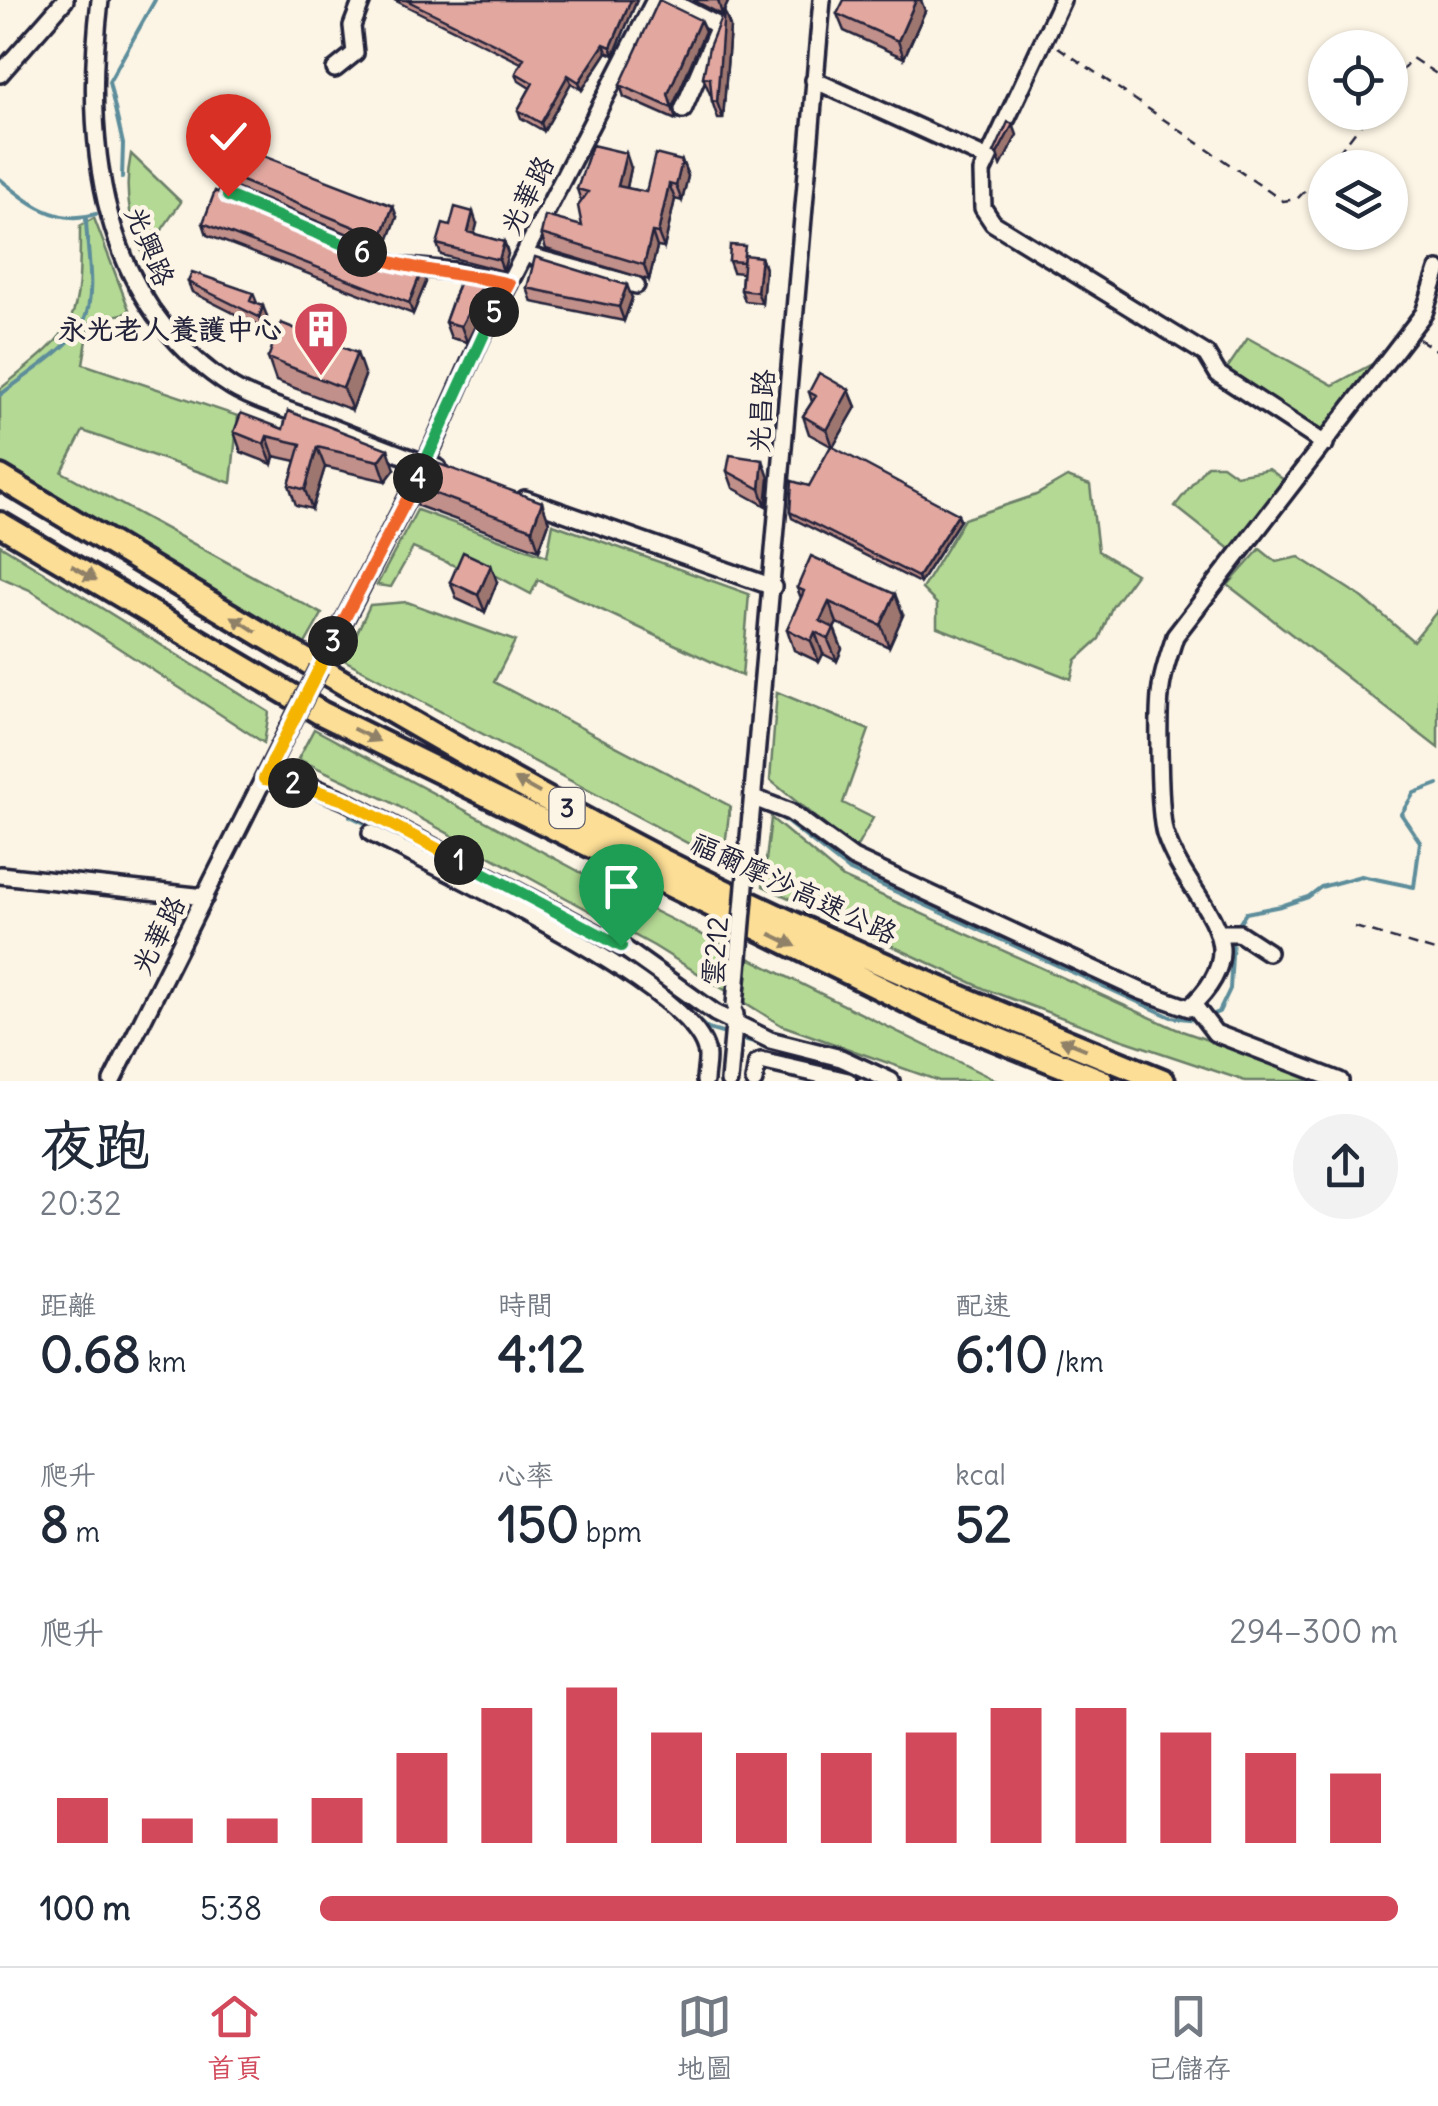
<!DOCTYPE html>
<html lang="zh-TW">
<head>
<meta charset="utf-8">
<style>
	:root { --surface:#fff; --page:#f2f2f3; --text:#1f2937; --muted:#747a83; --line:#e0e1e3; --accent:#d1495b }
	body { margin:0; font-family:Delius,"LXGW WenKai TC",sans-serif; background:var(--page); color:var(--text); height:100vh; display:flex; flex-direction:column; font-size:38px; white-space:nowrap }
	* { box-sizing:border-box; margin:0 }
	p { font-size:32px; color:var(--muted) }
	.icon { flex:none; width:55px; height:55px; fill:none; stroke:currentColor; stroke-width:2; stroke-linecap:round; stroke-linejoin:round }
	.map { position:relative; height:1081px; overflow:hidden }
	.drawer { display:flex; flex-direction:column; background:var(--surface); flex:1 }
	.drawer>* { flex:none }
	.fabs { position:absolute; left:1308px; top:30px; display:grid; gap:20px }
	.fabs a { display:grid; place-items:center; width:100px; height:100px; border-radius:50%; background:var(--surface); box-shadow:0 2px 8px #0004; font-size:50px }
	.pin { position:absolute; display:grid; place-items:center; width:85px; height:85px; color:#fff; margin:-102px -42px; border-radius:50% 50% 50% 0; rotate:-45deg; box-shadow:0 0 10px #0007 }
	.pin .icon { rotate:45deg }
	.km { position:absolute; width:50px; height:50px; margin:-25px; border-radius:50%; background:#222; color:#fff; font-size:28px; line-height:50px; text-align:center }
	.round { display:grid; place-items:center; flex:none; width:105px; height:105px; border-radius:52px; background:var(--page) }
	.head { display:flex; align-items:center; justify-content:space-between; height:170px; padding:0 40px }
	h1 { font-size:55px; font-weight:700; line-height:75px }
	.stats { display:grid; grid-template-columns:repeat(3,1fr); gap:15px; height:170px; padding:10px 40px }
	.stats div { display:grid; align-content:center }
	.stats b { font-size:50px; font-weight:700 }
	.stats small { font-size:28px; font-weight:400 }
	.stats p { font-size:28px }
	.chart { height:280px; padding:20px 40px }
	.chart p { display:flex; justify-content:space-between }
	.chart svg { width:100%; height:180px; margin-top:10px; stroke:var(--accent); stroke-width:6 }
	ul { padding:0 40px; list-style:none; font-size:32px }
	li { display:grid; grid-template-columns:160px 120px 1fr; align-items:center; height:75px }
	li i { height:25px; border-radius:12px; background:var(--accent) }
	.dock { display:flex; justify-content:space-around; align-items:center; height:140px; border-top:2px solid var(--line); background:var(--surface); font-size:28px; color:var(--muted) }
	.dock a { display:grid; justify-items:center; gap:5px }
	.dock .selected { color:var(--accent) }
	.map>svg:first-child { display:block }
	.green { fill:#b4d994; stroke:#6b7e68; stroke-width:2.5 }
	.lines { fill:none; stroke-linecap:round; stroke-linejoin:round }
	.stream { stroke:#5d8d9b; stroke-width:4 }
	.minor-casing { stroke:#22223b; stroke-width:22 }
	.highway-casing { stroke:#22223b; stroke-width:30 }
	.path { stroke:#22223b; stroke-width:2.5; stroke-dasharray:10 8; stroke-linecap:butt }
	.minor { stroke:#fcf5e5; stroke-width:15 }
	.highway { stroke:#fcde96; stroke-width:22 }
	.minor-bridge-casing { stroke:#22223b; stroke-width:22; stroke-linecap:butt }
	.minor-bridge { stroke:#fcf5e5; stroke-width:15 }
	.wall { fill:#c2908a; stroke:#22223b; stroke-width:2.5 }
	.shaded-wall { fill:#9e7670; stroke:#22223b; stroke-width:2.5 }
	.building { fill:#e2a8a0; stroke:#22223b; stroke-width:2.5 }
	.oneway { fill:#8f8068 }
	.split-1-casing { stroke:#fff; stroke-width:20 }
	.split-2-casing { stroke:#fff; stroke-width:20 }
	.split-3-casing { stroke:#fff; stroke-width:20 }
	.split-4-casing { stroke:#fff; stroke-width:20 }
	.split-5-casing { stroke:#fff; stroke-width:20 }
	.split-6-casing { stroke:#fff; stroke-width:20 }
	.split-7-casing { stroke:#fff; stroke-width:20 }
	.split-1 { stroke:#22a559; stroke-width:12 }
	.split-2 { stroke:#f5b400; stroke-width:12 }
	.split-3 { stroke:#f5b400; stroke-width:12 }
	.split-4 { stroke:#f0652b; stroke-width:12 }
	.split-5 { stroke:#22a559; stroke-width:12 }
	.split-6 { stroke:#f0652b; stroke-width:12 }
	.split-7 { stroke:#22a559; stroke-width:12 }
	.labels { text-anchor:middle; stroke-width:9; stroke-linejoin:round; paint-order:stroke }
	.shield { fill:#fcf5e5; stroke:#63616e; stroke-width:2.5 }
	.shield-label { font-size:25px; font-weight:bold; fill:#22223b }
	.street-label { font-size:28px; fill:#22223b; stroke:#fcf5e5 }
	.poi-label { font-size:28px; font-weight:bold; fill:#22223b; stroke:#fcf5e5; text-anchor:end }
</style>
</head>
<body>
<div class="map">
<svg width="1438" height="1081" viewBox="0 0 1438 1081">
	<rect width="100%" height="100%" fill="#fcf5e5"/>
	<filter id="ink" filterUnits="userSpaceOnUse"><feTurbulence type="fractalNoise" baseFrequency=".01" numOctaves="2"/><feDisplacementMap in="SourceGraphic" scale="20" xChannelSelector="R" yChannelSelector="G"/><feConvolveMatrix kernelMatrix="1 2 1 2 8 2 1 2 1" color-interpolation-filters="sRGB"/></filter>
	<g filter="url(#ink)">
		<path class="green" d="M131 154 181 202 163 228 147 265C132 227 122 196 131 154Z
			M94 218 130 312 90 322 83 364 238 416 231 483 83 431 62 472 322 614 302 649 0 466V389C78 326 80 327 80 226Z
			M1248 338 1333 385 1376 362 1378 366 1328 430 1317 433 1262 402 1226 370Z
			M1207 465H1222L1236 475 1269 469 1288 483 1232 551 1175 506Z
			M1067 477 1090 485 1098 551 1136 574 1112 607 1099 639 1076 660 1071 679 937 627V604L922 589 964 519 1036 495Z
			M417 510 547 556 553 524 749 594 742 676 538 580 531 594 468 561 462 569 413 548 391 587 377 585Z
			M0 545 269 712 264 743 30 590 0 577Z
			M1260 549 1276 562 1299 557 1363 598 1413 641 1438 610V748L1228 585Z
			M407 602 515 641 494 682 730 806 723 862 344 660 370 605Z
			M777 692 869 730 843 803 873 818 855 850 770 780Z
			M314 729 632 900 997 1081H939L781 1025 654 946 387 800 298 759Z
			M771 818 843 878 1176 1029 1326 1081H1245L1120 1039 985 989 763 886Z"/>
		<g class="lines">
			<path class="stream" d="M122 178 123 144 109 82 155 0
				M0 179C29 203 57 226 96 214
				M0 395C22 378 73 346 84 321 97 291 86 248 86 217
				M350 816 373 827
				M779 816 848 870 1171 1017 1198 1020
				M1236 929 1246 913 1281 906 1308 897 1321 887 1361 876 1414 887 1420 842 1401 814 1414 793 1438 784
				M611 953 632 968
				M668 994 708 1029 722 1033
				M1206 1017 1219 1012 1230 989 1233 938
				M743 1039 768 1046"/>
			<g class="minor-casing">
				<path id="minor" d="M100 0C83 143 99 303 232 387 253 400 280 407 303 416 348 434 392 452 438 468
					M668 0 719 26 683 110
					M1062 0 982 172 983 208 993 223 1206 354 1218 374 1325 444
					M335 69 355 53 352 26 362 0
					M0 74 65 0
					M814 80 988 159
					M228 195 396 266 453 271 509 284
					M533 257 636 285
					M525 499 773 587
					M319 669 425 464 480 340 655 0
					M264 779 308 785 344 800 621 946 715 1013 770 1040 841 1058 891 1081
					M754 798 790 812 853 858 1141 991 1189 1008C1263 941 1189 905 1165 834 1159 815 1157 710 1161 688 1163 671 1170 653 1175 636L1424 313 1438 270
					M750 826 822 0
					M371 833C438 869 688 983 706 1050 709 1058 705 1072 705 1081
					M0 875 205 897
					M1220 933H1239L1268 952
					M1193 1004 1215 1033 1340 1081
					M112 1081 297 712
					M729 1081 735 1014
					M754 1081 757 1063 761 1061 848 1081"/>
			</g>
			<g class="highway-casing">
				<path id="highway" d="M0 477C218 607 433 742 659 859 822 942 994 1012 1163 1081
					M0 524 321 713 927 1011 1101 1081"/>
			</g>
			<path class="path" d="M1058 47 1283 201 1297 199 1325 170
				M1390 86 1412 58 1438 75
				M1327 168 1370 112
				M1419 339 1438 351
				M1355 927 1438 952"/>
			<use href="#minor" class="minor"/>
			<use href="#highway" class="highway"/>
			<g class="minor-bridge-casing">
				<path id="minor-bridge" d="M297 712 319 669
					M735 1005 750 826"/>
			</g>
			<use href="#minor-bridge" class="minor-bridge"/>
		</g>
		<path class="wall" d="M394 0H637L614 55 607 52 582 90 571 83 544 131 521 118 518 110 530 88 519 81 516 73 521 63Z
			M693 0H729L724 11 730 27 723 119H718L712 101 711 94H710L703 77 722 15Z
			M925 11 904 58 844 31 837 14Z
			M705 31 673 106 676 120 624 97 620 85Z
			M682 161 688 176 682 201 675 199 664 248 657 247 649 280 546 249 541 234 582 226 581 201 577 189 631 168 627 188 646 192Z
			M222 173 397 217 385 249 226 184Z
			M203 223 387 265 422 270 426 282 413 314 207 235Z
			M477 224 474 234 504 242 508 254 503 271 441 255 437 244 450 226Z
			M748 256 761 257 765 269 762 303 745 301 741 290 742 273 733 272 729 261Z
			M452 269 487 276 492 292 467 342 451 338 445 322 458 285Z
			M188 282 253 293 257 303 267 316 263 328 192 292Z
			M527 288 632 298 624 321 532 302Z
			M268 358 365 376 352 410 276 381Z
			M849 390 856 407 833 447 809 434 803 416 812 402 809 392Z
			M288 411 395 469 386 481 325 467 312 509 296 505 289 485 296 461 274 456 272 464 241 452 234 432 283 429Z
			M727 471 769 478 766 506 733 488Z
			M411 485 549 522 539 550 418 506Z
			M809 486 960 520 920 583 792 518 790 512Z
			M450 582H497L485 612 457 599Z
			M797 588 903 615 889 647 837 623 834 628 842 649 837 661 823 654 819 662 794 650 787 629 801 598Z"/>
		<path class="shaded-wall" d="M631 0H637L614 55 611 47Z
			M718 0H729L724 11 730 27 723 119 717 102 722 15Z
			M916 0H921L925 11 904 58 898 41Z
			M700 20 705 31 673 106 676 120 668 94Z
			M604 44 607 52 582 90 579 82Z
			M568 75 571 83 544 131 541 123Z
			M1013 124 1017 135 1001 166 997 154Z
			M626 153 631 168 624 201 618 186Z
			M682 161 688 176 682 201 676 186Z
			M669 184 675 199 664 248 658 233Z
			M393 206 397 217 385 249 381 238Z
			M473 212 477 224 472 244 468 232Z
			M652 232 657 247 649 280 644 265Z
			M504 242 508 254 503 271 499 260Z
			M761 257 765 269 762 303 757 292Z
			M422 270 426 282 413 314 409 303Z
			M487 276 492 292 467 342 461 326Z
			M627 285 632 298 624 321 619 307Z
			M263 306 267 316 263 328 259 317Z
			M357 353 365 376 352 410 343 388Z
			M849 390 856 407 833 447 827 430Z
			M267 436 274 456 272 464 264 444Z
			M317 447 325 467 312 509 305 490Z
			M388 449 395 469 386 481 379 461Z
			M763 460 769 478 766 506 760 489Z
			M542 502 549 522 539 550 532 529Z
			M958 514 960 520 920 583 918 577Z
			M491 565 497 582 485 612 478 595Z
			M895 594 903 615 889 647 881 625Z
			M829 602 837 623 834 628 842 649 837 661 820 621Z
			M815 632 823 654 819 662 811 641Z"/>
		<path class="building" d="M406 0H631L611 47 604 44 579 82 568 75 541 123 518 110 533 83 516 73 524 58Z
			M659 0 700 20 668 94 672 108 620 85Z
			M844 0H916L898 41 837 14Z
			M724 10 717 102 712 101 710 78 703 77 709 47Z
			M1008 122 1013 124 997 154 994 153Z
			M232 144 393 206 381 238 222 173Z
			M592 145 626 153 618 186 646 192 655 154 682 161 676 186 669 184 658 233 652 232 644 265 541 234 545 216 582 226 578 206 588 192 577 189Z
			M215 191 387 265 422 270 409 303 203 223Z
			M455 207 473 212 468 232 504 242 499 260 437 244 443 224 450 226Z
			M730 245 745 246 743 262 729 261Z
			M744 255 761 257 757 292 741 290Z
			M535 257 627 285 619 307 527 288Z
			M452 269 487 276 461 326 445 322 463 272Z
			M192 272 253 293 250 301 263 306 259 317 188 282Z
			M281 323 357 353 343 388 268 358Z
			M819 373 849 390 827 430 803 416 816 396 809 392Z
			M288 411 388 449 379 461 317 447 305 490 289 485 301 444 267 436 264 444 234 432 241 413 283 429Z
			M831 446 958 514 918 577 790 512 792 481 809 486Z
			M730 455 763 460 760 489 727 471Z
			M423 458 542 502 532 529 411 485Z
			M463 552 491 565 478 595 450 582Z
			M811 556 895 594 881 625 829 602 820 621 834 628 829 639 815 632 811 641 787 629 804 591 797 588Z"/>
		<defs><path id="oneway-solid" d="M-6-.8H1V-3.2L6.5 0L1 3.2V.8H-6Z" transform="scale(2.5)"/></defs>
		<g class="oneway">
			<use href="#oneway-solid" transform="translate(84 573) rotate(30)"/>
			<use href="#oneway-solid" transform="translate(244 624) rotate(-148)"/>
			<use href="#oneway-solid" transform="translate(366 735) rotate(26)"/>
			<use href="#oneway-solid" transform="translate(527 786) rotate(-151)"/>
			<use href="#oneway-solid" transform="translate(783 940) rotate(26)"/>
			<use href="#oneway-solid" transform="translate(1073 1044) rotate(-158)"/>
		</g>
	</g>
	<g class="lines" filter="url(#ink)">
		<g class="split-1-casing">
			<path id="split-1" d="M459 860 621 946"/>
		</g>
		<g class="split-2-casing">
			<path id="split-2" d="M293 783 344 800 459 860"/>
		</g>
		<g class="split-3-casing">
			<path id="split-3" d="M293 783 264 779 333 641"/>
		</g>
		<g class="split-4-casing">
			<path id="split-4" d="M333 641 418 478"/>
		</g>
		<g class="split-5-casing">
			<path id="split-5" d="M418 478 494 312"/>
		</g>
		<g class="split-6-casing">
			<path id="split-6" d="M362 252C409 272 459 272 509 284L494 312"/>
		</g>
		<g class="split-7-casing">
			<path id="split-7" d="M228 196 362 252"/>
		</g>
		<use href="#split-1" class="split-1"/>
		<use href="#split-2" class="split-2"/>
		<use href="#split-3" class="split-3"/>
		<use href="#split-4" class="split-4"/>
		<use href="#split-5" class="split-5"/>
		<use href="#split-6" class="split-6"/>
		<use href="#split-7" class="split-7"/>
	</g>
	<defs>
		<g id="building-pin" transform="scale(2.875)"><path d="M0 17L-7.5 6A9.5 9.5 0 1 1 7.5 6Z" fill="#d1495b" stroke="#fcf5e5"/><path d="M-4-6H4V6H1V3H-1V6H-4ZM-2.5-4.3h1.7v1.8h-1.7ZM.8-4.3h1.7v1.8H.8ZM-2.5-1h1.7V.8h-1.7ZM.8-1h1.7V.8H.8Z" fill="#fff"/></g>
	</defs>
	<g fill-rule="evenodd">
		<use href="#building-pin" x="321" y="329"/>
	</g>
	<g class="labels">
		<rect class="shield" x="549.5" y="788" width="35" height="40" rx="8"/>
		<g class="shield-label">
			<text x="567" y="817">3</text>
		</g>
		<g class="street-label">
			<text transform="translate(527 195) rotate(-63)" y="10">光華路</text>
			<text transform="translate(150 246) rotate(67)" y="10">光興路</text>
			<text transform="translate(761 411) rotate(-86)" y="10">光昌路</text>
			<text transform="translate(794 888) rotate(25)" y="10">福爾摩沙高速公路</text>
			<text transform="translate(158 935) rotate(-63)" y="10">光華路</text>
			<text transform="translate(715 951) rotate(-85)" y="10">雲212</text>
		</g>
		<g class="poi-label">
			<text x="282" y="339">永光老人養護中心</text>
		</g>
	</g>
</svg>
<div class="fabs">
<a><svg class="icon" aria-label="locate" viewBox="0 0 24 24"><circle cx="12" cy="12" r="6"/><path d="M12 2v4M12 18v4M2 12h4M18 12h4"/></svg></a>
<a><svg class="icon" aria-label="layers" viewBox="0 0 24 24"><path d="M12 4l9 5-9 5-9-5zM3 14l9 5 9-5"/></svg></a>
</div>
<div class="pin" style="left:621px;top:946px;background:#1e9e55"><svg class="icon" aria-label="arrive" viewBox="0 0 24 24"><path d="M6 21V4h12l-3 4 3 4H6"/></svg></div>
<div class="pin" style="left:228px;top:196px;background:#d93025"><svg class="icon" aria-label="check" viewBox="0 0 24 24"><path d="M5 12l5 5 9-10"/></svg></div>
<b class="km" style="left:459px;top:860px">1</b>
<b class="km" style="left:293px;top:783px">2</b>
<b class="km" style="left:333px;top:641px">3</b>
<b class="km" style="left:418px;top:478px">4</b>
<b class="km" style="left:494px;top:312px">5</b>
<b class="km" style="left:362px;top:252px">6</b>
</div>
<section class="drawer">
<div class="head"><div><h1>夜跑</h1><p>20:32</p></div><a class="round"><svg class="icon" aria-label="share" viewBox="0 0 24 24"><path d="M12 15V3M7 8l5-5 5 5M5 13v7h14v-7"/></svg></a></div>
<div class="stats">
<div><p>距離</p><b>0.68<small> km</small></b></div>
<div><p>時間</p><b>4:12</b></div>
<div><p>配速</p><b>6:10<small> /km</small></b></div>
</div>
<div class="stats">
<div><p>爬升</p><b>8<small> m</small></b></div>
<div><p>心率</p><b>150<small> bpm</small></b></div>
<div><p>kcal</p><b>52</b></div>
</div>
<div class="chart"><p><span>爬升</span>294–300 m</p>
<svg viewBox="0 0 160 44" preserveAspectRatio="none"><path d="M5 44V33M15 44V38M25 44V38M35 44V33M45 44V22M55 44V11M65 44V6M75 44V17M85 44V22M95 44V22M105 44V17M115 44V11M125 44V11M135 44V17M145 44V22M155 44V27"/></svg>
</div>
<ul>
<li><b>100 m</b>5:38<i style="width:100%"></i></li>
</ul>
</section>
<nav class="dock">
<a class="selected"><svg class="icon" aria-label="home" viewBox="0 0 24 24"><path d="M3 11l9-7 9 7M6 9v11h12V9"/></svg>首頁</a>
<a><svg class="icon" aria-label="map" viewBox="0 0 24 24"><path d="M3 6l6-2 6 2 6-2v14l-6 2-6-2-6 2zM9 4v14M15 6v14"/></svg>地圖</a>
<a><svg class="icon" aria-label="saved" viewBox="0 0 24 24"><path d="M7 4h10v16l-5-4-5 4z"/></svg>已儲存</a>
</nav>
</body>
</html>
